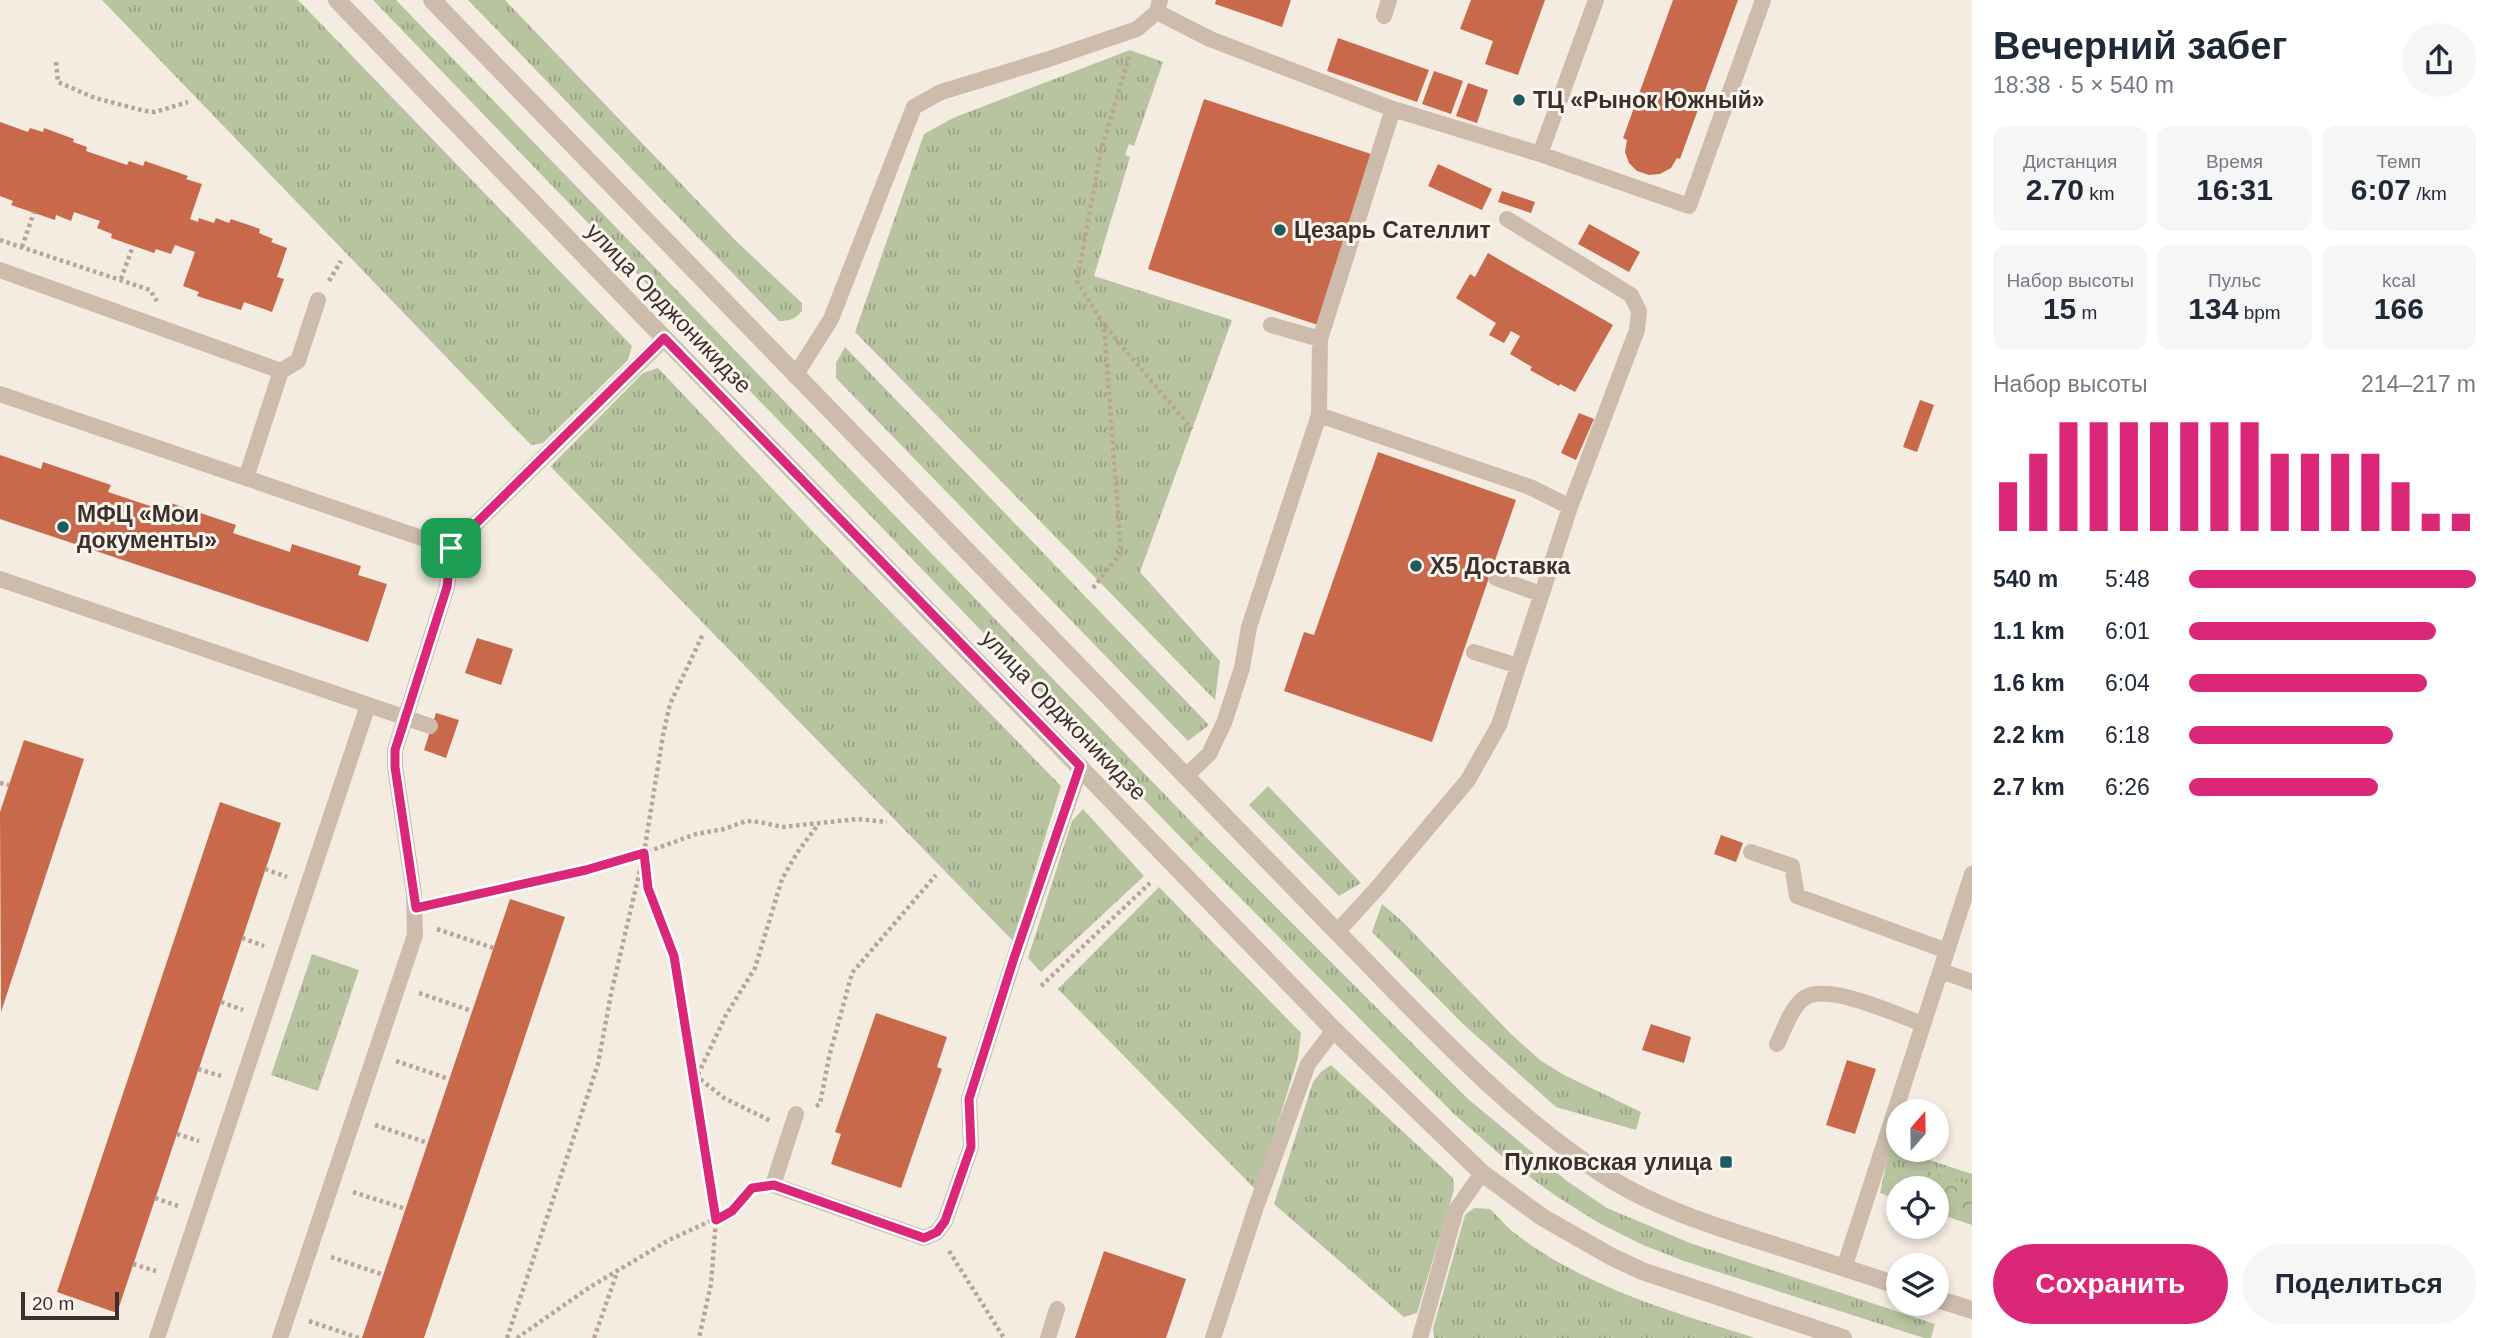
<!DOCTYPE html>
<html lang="ru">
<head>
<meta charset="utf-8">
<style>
	:root { --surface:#fff; --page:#f6f6f7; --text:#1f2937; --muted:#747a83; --accent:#db2777 }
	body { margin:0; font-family:Arial,sans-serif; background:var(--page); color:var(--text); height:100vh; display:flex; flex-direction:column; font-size:26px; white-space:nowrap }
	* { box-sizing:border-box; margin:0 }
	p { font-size:23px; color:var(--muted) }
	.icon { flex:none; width:38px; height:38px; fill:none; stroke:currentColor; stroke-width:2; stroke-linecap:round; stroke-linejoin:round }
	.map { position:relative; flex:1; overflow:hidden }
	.side { display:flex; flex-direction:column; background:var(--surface); width:525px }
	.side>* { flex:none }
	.needle { width:46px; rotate:20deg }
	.tools { position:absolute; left:1886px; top:1099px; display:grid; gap:14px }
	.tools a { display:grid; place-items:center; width:63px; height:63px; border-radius:50%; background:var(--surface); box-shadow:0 4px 10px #0003; font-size:35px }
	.scale { position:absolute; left:21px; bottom:18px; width:98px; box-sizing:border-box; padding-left:7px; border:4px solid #3b302b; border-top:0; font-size:19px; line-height:24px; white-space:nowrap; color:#3b302b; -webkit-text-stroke:5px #fbf5ee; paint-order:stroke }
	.pin { position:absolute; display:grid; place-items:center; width:60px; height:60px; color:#fff; margin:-30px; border-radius:14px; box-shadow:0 4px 10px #0006 }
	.round { display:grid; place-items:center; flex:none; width:74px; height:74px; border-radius:37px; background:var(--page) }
	.summary { display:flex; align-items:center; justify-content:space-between; height:119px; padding:0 21px }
	h1 { font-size:38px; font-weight:700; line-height:52px }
	.figures { display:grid; grid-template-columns:repeat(3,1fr); gap:10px; height:119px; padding:7px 21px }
	.figures div { display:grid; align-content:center; border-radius:14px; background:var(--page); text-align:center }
	.figures b { font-size:30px; font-weight:700 }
	.figures small { font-size:19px; font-weight:400 }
	.figures p { font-size:19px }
	.chart { height:196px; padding:14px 21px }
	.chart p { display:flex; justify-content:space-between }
	.chart svg { width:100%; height:126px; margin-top:7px; stroke:var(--accent); stroke-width:6 }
	.primary-button { display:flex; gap:14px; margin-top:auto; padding:14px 21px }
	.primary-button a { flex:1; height:80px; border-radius:42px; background:var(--accent); color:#fff; font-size:28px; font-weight:700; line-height:80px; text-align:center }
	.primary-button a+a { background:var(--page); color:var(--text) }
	ul { padding:0 21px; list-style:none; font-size:23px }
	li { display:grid; grid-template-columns:112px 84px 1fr; align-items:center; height:52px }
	li i { height:18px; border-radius:9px; background:var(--accent) }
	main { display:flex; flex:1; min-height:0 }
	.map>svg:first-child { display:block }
	.grass { fill:url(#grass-tufts) }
	.forest { fill:url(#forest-crowns) }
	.building { fill:#c8694b }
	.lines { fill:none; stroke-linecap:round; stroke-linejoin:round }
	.path { stroke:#b9a596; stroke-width:4.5; stroke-dasharray:3.5 3.5; stroke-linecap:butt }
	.service { stroke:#cdbbac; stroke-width:16 }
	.tertiary { stroke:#cdbbac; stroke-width:18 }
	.route-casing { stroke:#fff; stroke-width:14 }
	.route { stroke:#db2777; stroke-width:9 }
	.poi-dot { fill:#1f5a5e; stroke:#fbf5ee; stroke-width:2.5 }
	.labels { text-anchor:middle; stroke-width:6; stroke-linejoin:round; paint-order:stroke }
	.poi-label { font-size:23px; font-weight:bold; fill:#3b302b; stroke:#fbf5ee; text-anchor:start }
	.street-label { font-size:23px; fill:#3b302b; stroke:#fbf5ee }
</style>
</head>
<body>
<main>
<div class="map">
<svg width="1972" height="1338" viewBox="0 0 1972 1338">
	<defs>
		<pattern id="grass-tufts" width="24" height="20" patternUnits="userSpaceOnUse" patternTransform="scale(1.75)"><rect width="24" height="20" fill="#b8c4a0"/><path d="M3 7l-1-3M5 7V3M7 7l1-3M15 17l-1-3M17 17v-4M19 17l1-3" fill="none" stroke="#97a083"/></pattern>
		<pattern id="forest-crowns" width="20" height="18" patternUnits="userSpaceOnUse" patternTransform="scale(1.75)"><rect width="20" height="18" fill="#b8c4a0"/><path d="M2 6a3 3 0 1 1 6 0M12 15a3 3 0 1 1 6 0" fill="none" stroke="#97a083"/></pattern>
	</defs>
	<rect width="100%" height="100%" fill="#f4ebe1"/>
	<path class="grass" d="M102 0H298L632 346 628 360 543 443 531 445Z
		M373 0H396L1202 833 1468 1099 1567 1181 1607 1208 1690 1243 1935 1324 1931 1338H1924L1684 1261 1643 1245 1599 1223 1556 1196 1505 1159 1454 1114 1189 846Z
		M468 0H505L736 241 802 303V311C795 319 790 321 779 321Z
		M1130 50 1163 62 1134 146 1129 144 1125 155 1130 157 1094 276 1232 320 1140 572 1220 661 1215 700 855 332 924 134 953 118Z
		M845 347 1209 725 1188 741 836 378V363Z
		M658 368 839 559 1061 786 1013 941 551 467 552 465 643 373Z
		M1268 786 1361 883 1339 896 1249 805Z
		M1083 809 1144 876 1041 972 1028 958 1072 821Z
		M1159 887 1301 1033 1298 1058 1257 1191 1058 989Z
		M1382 904 1402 921 1511 1034 1540 1060 1564 1075 1641 1112 1636 1130 1556 1107 1463 1024 1372 932Z
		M312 954 359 970 318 1091 271 1075Z
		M1331 1065 1453 1178 1454 1190 1417 1313 1404 1317 1274 1204 1313 1082 1321 1072Z
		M1890 1147 1972 1174V1225L1937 1213V1188H1899V1200L1880 1193Z
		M1474 1208 1490 1209C1499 1217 1507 1228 1517 1235 1587 1288 1674 1312 1755 1338H1434L1433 1329 1465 1215Z"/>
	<path class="forest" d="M1928 1171 1972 1186V1224L1937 1212V1188H1917Z"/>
	<path class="building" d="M1216 0H1291L1282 27 1215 4Z
		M1471 0H1545L1518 75 1485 64 1493 41 1460 29Z
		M1673 0H1738L1680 159 1677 158 1671 168 1660 174 1649 175 1637 171 1629 163 1625 152 1627 140 1623 138Z
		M1338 38 1429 70 1417 102 1327 71Z
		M1434 71 1463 81 1451 114 1422 104Z
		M1468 83 1488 90 1477 123 1456 116Z
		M1204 99 1374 155 1318 325 1148 269Z
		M0 122 28 132 30 128 43 132 44 128 74 139 73 142 87 147 86 151 127 165 129 161 143 166 145 161 188 176 186 179 202 184 190 219 198 222 199 218 214 223 216 218 229 223 231 219 260 229 259 233 273 239 271 242 287 248 277 277 284 279 272 312 244 302 241 310 197 296 199 292 183 286 195 252 175 245 171 254 156 249 154 253 111 238 112 234 97 228 100 221 74 212 71 221 56 215 55 220 11 205 13 201 0 196Z
		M1438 164 1492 189 1482 210 1428 186Z
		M1502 191 1535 202 1531 213 1498 202Z
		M1589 224 1640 252 1629 272 1578 244Z
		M1488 253 1613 325 1575 392 1560 384 1559 386 1530 370 1532 367 1510 354 1520 336 1511 331 1504 343 1489 335 1496 323 1456 298 1470 274 1475 277Z
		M1920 400 1934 405 1917 452 1903 447Z
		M1579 413 1594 419 1576 460 1561 453Z
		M1378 452 1516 500 1432 742 1284 691 1304 632 1314 635Z
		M0 455 41 469 43 462 111 485 108 492 165 511 168 502 236 525 233 533 290 552 292 544 361 566 358 575 387 584 368 642 0 519Z
		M477 638 513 649 501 685 465 673Z
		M436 713 459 720 446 758 424 750Z
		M24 740 84 759 1 1012 0 812Z
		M220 802 281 823 117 1313 57 1292Z
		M1721 835 1743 843 1736 862 1714 854Z
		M510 899 565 917 424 1338H362Z
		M876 1013 947 1037 937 1067 942 1069 901 1188 831 1164 841 1134 835 1132Z
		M1651 1024 1691 1037 1684 1063 1642 1050Z
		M1847 1060 1876 1069 1855 1134 1826 1125Z
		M1104 1251 1186 1279 1166 1338H1075Z"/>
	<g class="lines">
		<path class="path" d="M56 62 58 82 95 98 145 111 155 112 188 102
			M0 240 150 290 157 301
			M22 247 34 212
			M121 279 133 246
			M329 281 341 261
			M1105 326 1192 429
			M1093 588 1121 553 1104 326 1077 281 1101 151 1129 57
			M0 783 9 785
			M1190 845 1202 833
			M645 859 648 888 674 956 716 1220 711 1284 699 1338
			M265 869 287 877
			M437 903 586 870 644 853 696 834 724 829 746 821 760 822 782 827 857 819 887 822
			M437 929 493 948
			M242 938 264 946
			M1041 986 1150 883
			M419 993 472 1011
			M221 1002 243 1010
			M396 1061 449 1079
			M198 1069 221 1076
			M695 1075 724 1098 771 1121
			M695 1081 726 1015 755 968 782 879 797 853 817 826
			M816 1106 820 1104 829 1057 852 973 936 875
			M375 1125 428 1143
			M177 1134 199 1141
			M353 1192 406 1209
			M155 1198 178 1206
			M949 1251 1004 1338
			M331 1257 384 1275
			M133 1264 156 1271
			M309 1321 359 1338
			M507 1338 598 1064 611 994 644 853 663 735 670 704 703 634
			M517 1338 590 1287 669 1240 732 1211 750 1191
			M594 1338 617 1273"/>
		<path class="service" d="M1160 0 1157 12 1210 39 1393 109 1540 154 1689 206 1763 0
			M1384 16 1389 0
			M1540 154 1596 0
			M1507 219 1631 295 1639 311 1637 330 1570 507
			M0 270 281 371 298 361 318 300
			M1271 325 1320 339
			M795 376 831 319 914 107 941 92 1046 60 1137 29 1157 12
			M0 394 451 548
			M1319 415 1530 487 1570 507 1499 725 1468 780 1379 886 1337 932
			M246 478 281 371
			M1496 578 1541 594
			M0 579 430 726
			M1474 652 1518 666
			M1187 775 1209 754 1224 723 1242 668 1249 627 1319 415 1320 339 1393 109
			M1751 852 1792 866 1797 896 1947 951
			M1941 971 1972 982
			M1777 1044C1784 1030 1791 1008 1804 998 1828 982 1897 1015 1923 1024
			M796 1114 773 1185 924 1238 937 1232 945 1221 971 1147 969 1099 1014 959 1081 766
			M1844 1268 1972 874
			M157 1338 368 705
			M280 1338 415 935 414 894 395 767V750L447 587 451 548 665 338
			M1048 1338 1057 1309
			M1213 1338 1256 1207 1308 1064 1334 1030
			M1420 1338 1456 1210 1482 1173"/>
		<path class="tertiary" d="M337 0 1334 1030 1482 1173 1542 1217 1612 1257 1642 1271 1843 1338
			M432 0 1337 932C1421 1017 1510 1117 1612 1180 1657 1207 1707 1224 1758 1240 1805 1255 1852 1270 1899 1286
			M1937 1299 1972 1310"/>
	</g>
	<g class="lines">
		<g class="route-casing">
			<path id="route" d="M664 338 1080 766 1014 958 969 1099 971 1147 945 1221 937 1232 924 1238 774 1185 752 1188 732 1211 716 1220 674 956 648 888 644 853 586 870 416 908 395 767V750L447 587 451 548Z"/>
		</g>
		<use href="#route" class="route"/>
	</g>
	<g class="poi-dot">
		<circle cx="1519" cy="100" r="7"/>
		<circle cx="1280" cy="230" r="7"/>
		<circle cx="63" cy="527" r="7"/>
		<circle cx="1416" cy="566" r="7"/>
		<rect x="1719" y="1155" width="14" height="14" rx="3.5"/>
	</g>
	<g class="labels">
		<g class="poi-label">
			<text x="1533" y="108">ТЦ «Рынок Южный»</text>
			<text x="1294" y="238">Цезарь Сателлит</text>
			<text x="77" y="522">МФЦ «Мои<tspan x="77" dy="26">документы»</tspan></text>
			<text x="1430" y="574">X5 Доставка</text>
			<text x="1712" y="1170" text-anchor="end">Пулковская улица</text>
		</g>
		<g class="street-label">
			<text transform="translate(669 308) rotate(46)" y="8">улица Орджоникидзе</text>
			<text transform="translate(1064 715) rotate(46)" y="8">улица Орджоникидзе</text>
		</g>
	</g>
</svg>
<div class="tools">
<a><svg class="needle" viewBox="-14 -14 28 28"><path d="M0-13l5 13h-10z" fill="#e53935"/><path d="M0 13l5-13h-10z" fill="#747a83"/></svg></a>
<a><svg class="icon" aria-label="locate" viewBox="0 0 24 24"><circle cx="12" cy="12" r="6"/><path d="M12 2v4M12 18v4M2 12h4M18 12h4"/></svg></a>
<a><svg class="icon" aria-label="layers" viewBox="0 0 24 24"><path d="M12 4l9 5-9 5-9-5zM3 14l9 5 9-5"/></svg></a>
</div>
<div class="scale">20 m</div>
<div class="pin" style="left:451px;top:548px;background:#1e9e55"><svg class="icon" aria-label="arrive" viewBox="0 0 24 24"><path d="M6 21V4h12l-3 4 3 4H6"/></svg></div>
</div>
<section class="side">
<div class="summary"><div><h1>Вечерний забег</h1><p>18:38 · 5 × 540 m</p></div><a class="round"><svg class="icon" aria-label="share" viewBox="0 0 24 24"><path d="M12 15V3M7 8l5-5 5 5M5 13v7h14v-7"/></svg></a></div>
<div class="figures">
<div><p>Дистанция</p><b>2.70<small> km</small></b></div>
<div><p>Время</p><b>16:31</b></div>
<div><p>Темп</p><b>6:07<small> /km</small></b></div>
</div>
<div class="figures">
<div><p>Набор высоты</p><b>15<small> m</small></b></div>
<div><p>Пульс</p><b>134<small> bpm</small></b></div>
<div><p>kcal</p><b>166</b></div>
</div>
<div class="chart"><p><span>Набор высоты</span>214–217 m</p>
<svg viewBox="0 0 160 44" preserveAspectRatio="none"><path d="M5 44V27M15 44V17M25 44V6M35 44V6M45 44V6M55 44V6M65 44V6M75 44V6M85 44V6M95 44V17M105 44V17M115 44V17M125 44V17M135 44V27M145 44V38M155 44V38"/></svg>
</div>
<ul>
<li><b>540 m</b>5:48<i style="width:100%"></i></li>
<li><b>1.1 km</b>6:01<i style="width:86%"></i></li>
<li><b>1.6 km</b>6:04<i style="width:83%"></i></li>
<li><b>2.2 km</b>6:18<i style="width:71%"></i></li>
<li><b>2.7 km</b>6:26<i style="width:66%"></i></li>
</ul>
<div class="primary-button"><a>Сохранить</a><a>Поделиться</a></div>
</section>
</main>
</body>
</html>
